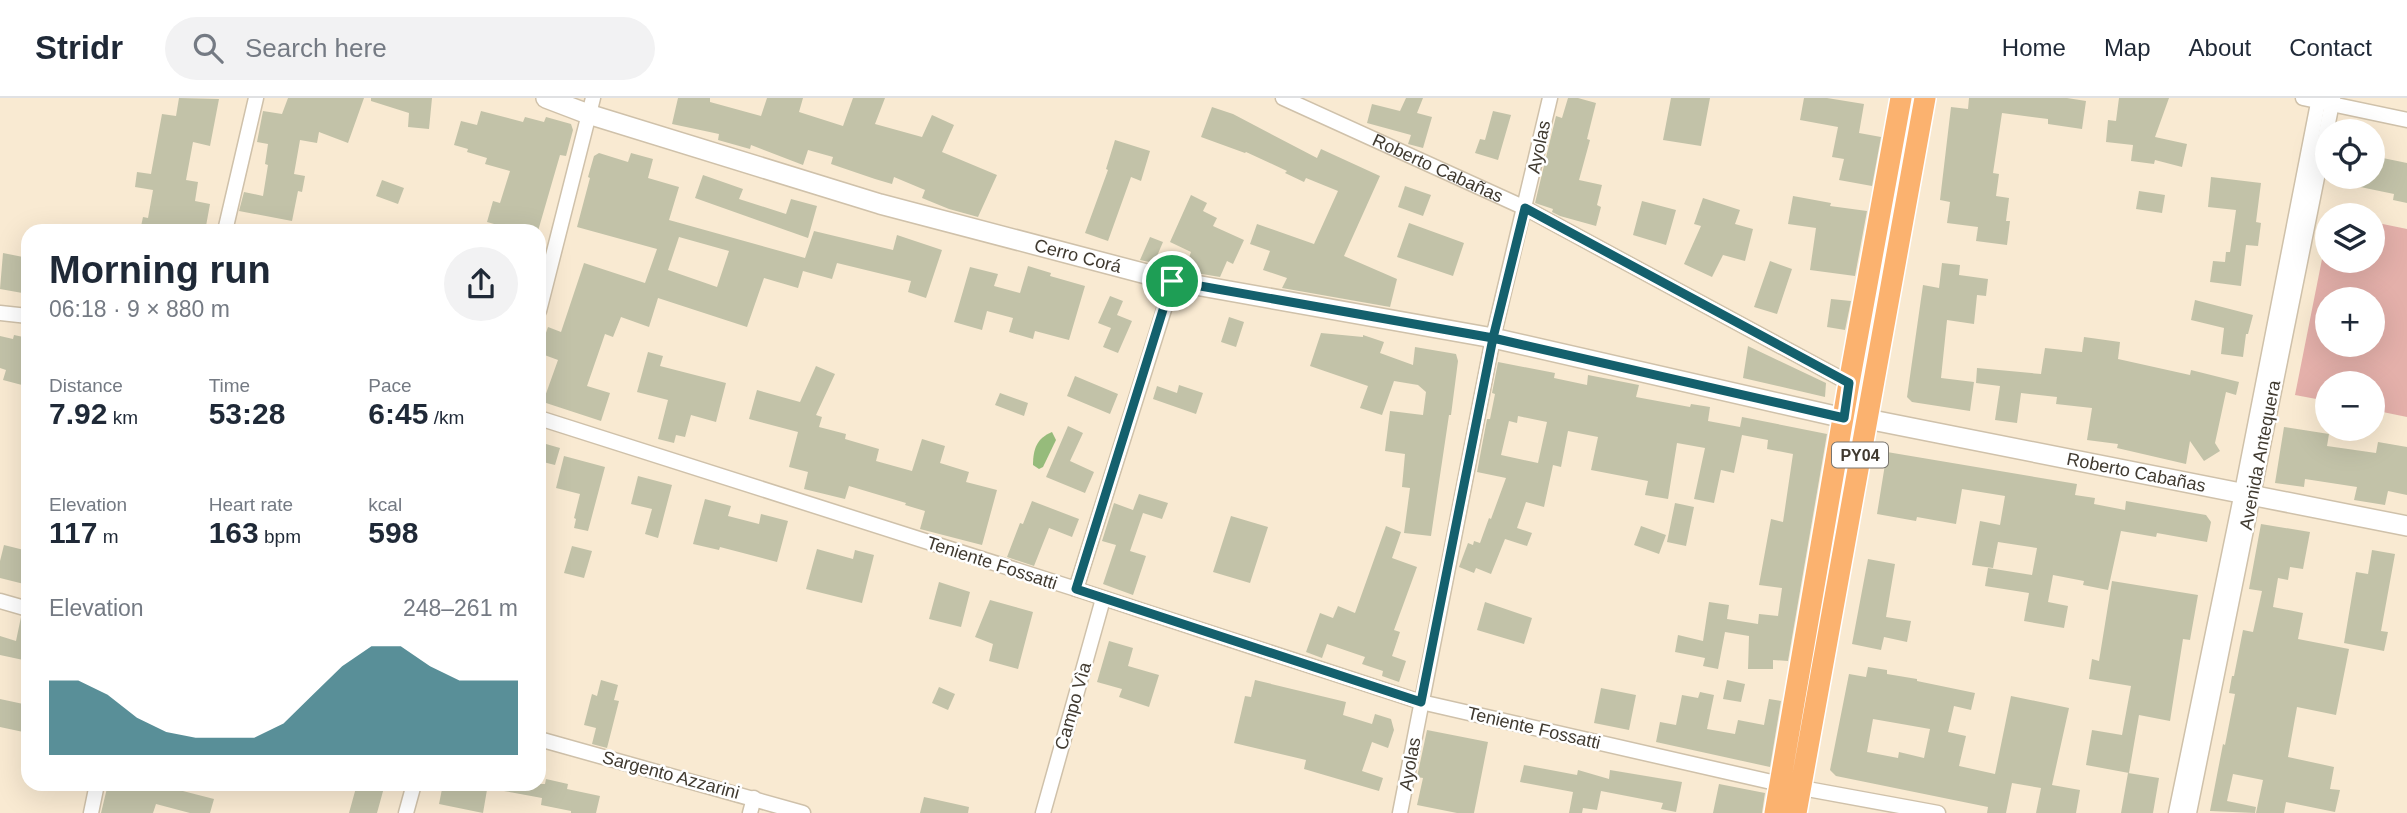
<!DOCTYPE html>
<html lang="en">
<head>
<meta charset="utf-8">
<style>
	:root { --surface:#fff; --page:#f2f2f3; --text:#1f2937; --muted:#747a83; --line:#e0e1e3; --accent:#14606d }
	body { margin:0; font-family:Arial,sans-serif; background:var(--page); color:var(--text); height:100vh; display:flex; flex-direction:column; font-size:26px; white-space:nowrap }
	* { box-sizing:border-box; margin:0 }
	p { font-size:23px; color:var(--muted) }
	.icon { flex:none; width:38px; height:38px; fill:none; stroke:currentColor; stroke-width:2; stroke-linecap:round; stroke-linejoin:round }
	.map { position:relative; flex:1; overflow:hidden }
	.details { position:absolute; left:21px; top:126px; width:525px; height:567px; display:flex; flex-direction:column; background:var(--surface); border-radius:21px; box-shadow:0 7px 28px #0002 }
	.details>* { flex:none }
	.buttons { position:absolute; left:2315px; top:21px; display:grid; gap:14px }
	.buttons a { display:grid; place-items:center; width:70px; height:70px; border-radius:50%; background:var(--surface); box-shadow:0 7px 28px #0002; font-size:35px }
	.pin { position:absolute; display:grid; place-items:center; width:60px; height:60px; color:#fff; margin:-30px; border:4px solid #fff; border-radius:50%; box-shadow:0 2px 7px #0007 }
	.round { display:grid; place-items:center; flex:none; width:74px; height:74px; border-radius:37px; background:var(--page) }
	.headline { display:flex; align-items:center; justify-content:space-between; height:119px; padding:0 28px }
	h1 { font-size:38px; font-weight:600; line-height:52px }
	.stats { display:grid; grid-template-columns:repeat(3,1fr); gap:10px; height:119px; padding:7px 28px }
	.stats div { display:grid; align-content:center }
	.stats b { font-size:30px; font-weight:600 }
	.stats small { font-size:19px; font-weight:400 }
	.stats p { font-size:19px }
	.chart { height:196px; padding:14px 28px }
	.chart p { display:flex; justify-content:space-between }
	.chart svg { width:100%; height:126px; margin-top:7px; fill:var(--accent); opacity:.7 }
	header { display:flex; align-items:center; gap:42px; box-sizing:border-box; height:98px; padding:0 35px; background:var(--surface); border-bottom:2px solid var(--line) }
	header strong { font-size:33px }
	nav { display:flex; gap:38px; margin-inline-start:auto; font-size:24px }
	.search { width:490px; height:63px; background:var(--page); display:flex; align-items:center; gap:18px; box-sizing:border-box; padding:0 24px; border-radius:38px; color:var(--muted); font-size:26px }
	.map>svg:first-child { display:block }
	.green { fill:#e4b0aa; fill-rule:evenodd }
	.water { fill:#96bb7b }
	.building { fill:#c2c2a8; fill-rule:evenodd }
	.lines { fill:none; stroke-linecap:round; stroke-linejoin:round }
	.street-casing { stroke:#cfc1aa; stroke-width:17 }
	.secondary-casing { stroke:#cfc1aa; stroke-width:22 }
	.primary-casing { stroke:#fff; stroke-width:24 }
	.street { stroke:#fff; stroke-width:14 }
	.secondary { stroke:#fff; stroke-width:19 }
	.primary { stroke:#fbb26f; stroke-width:21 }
	.route-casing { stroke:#fff; stroke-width:14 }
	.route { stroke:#14606d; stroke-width:9 }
	.labels { text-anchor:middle; stroke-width:5; stroke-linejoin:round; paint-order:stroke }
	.shield { fill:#fff; stroke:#79756e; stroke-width:2 }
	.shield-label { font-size:16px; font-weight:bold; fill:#403a30 }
	.street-label { font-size:18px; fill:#403a30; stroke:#fff }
</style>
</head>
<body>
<header>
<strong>Stridr</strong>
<div class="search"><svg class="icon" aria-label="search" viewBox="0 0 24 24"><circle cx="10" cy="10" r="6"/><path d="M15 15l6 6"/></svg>Search here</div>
<nav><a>Home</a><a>Map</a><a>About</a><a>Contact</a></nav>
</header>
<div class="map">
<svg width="2407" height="715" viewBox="0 0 2407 715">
	<rect width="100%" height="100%" fill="#f9ead2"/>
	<path class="green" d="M2373 124 2407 131V319L2373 312V285H2328L2327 303 2295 297 2327 136 2328 163H2373ZM2328 201H2373V247H2328Z"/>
	<path class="water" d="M1052 334 1056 342 1043 369 1039 371 1033 367C1033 351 1037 340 1052 334Z"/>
	<path class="building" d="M179 0 219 1 210 48 193 44 186 82 198 84 195 103 210 106 206 128 195 126 194 133H140L143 119 148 120 153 92 135 89 137 74 151 76 162 16 176 18Z
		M288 0H364L348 45 319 34 317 45 300 42 294 76 305 78 302 94 298 93 292 123 239 113 244 94 263 98 268 67 265 66 268 46 257 44 263 13 282 16Z
		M371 0H432L429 31 408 29 409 15 371 3Z
		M678 0H710V4L761 18 767 0H803L799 14 843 28 853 0H885L875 26 922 39 932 17 954 27 942 54 997 77 978 119 949 111 922 100 925 92 894 79 892 86 875 81 831 66 833 59 808 52 803 67 751 47 750 51 718 42 719 36 672 26Z
		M1406 0H1423L1417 15 1432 19 1423 50 1408 46 1411 37 1367 25 1372 6 1400 13Z
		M1568 0H1578L1596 5 1587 41 1590 42 1579 82 1602 87 1597 107 1601 109 1596 128 1560 118 1552 114 1553 111 1535 105 1556 18 1562 20Z
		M1671 0H1710L1701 48 1663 42Z
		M1804 0H1827L1864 6 1859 35 1881 39 1872 88 1839 82 1844 61 1832 59 1838 29 1800 22Z
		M1969 0H2067L2086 3 2082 31 2048 26V21L2002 15 1993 75 1999 76 1996 98 2009 100 2006 123H2010L2007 147 1976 143 1978 129 1947 125 1950 104 1940 102 1951 9 1968 11Z
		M2119 0H2169L2155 39 2187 46 2182 69 2155 62 2154 66 2131 63 2133 47 2106 44 2108 22 2116 23Z
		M1212 9 1233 16 1317 60 1321 51 1380 78 1344 158 1397 181 1390 209 1282 190 1287 180 1263 172 1270 153 1250 146 1257 126 1314 146 1338 93 1306 80 1304 84 1285 75 1287 73 1246 54 1245 55 1201 39Z
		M481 13 523 24 525 19 544 24 546 19 571 26 573 32 566 58 560 57 538 133H519L487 124 493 103 500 105 510 73 485 66 487 60 467 54 468 51 454 47 461 23 477 27Z
		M1493 13 1511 17 1498 62 1475 55 1480 41 1485 42Z
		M1115 42 1150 53 1141 83 1131 79 1108 143 1085 135 1108 72 1106 71Z
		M599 55 628 64 631 55 653 61 648 80 679 89 669 122 805 160 814 133 893 152 897 137 942 152 926 200 908 194 911 183 837 165 832 181 803 173 798 190 764 180 747 229 658 200 649 229 621 219 613 239 605 236 587 288 610 295 601 323 543 304 558 262 539 255 548 229 561 234 584 165 645 185 657 151 577 129 590 80 588 79 594 58ZM679 139 729 153 717 189 668 172Z
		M2373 58 2407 65V105L2393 102 2394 96 2341 85 2342 79H2373Z
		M703 77 743 91 739 101 786 116 791 101 817 108 808 140 695 100Z
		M2211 79 2261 85 2256 124 2261 125 2258 148 2246 147 2241 188 2210 184 2213 163 2225 164 2226 154H2230L2236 112 2208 109Z
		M382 82 404 90 398 106 376 98Z
		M1405 88 1431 97 1423 118 1398 109Z
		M2139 93 2165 97 2162 115 2136 111Z
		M1191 97 1207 105 1203 113 1217 120 1213 128 1244 142 1233 166 1227 163 1220 179 1184 173 1191 154 1170 144Z
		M1793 98 1831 105 1830 108 1867 113 1855 178 1810 172 1816 130 1788 126Z
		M1703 100 1740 112 1735 126 1753 131 1745 163 1723 157 1712 179 1684 166 1701 128 1694 126Z
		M1642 103 1676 112 1666 147 1633 137Z
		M1409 125 1464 145 1453 178 1397 159Z
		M1150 139 1163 144 1154 165 1140 162Z
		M3 155 28 160V196L0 191Z
		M1770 163 1792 171 1777 216 1754 209Z
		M1942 165 1960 167 1959 177 1988 181 1986 198 1977 197 1974 226 1947 222 1941 280 1974 284 1970 313 1912 304 1907 299 1923 187 1939 190Z
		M1028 168 1051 175 1050 178 1085 188 1069 242 1035 233 1033 241 1009 234 1013 220 987 213 982 232 954 224 970 169 998 176 994 188 1020 195Z
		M1110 198 1123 203 1117 217 1132 223 1118 255 1103 249 1111 230 1098 225Z
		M1831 201 1851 203 1845 232 1827 229Z
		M2195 202 2253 217 2248 236H2246L2243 259 2221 256 2224 230 2191 222Z
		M1229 219 1244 224 1236 249 1221 244Z
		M1321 235 1363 239V237L1384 244 1380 255 1413 267 1415 249 1456 256 1458 263 1451 317H1449L1431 438 1404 435 1410 390 1402 389 1405 356 1385 353 1390 313 1423 317 1426 294 1418 287 1394 283 1382 317 1360 310 1368 288 1310 268Z
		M14 237 28 240V263L22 287 3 282 6 272 0 270V238L13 241Z
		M2084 239 2120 244 2118 261 2190 277 2191 272 2239 284 2236 297 2226 294 2215 345 2220 353 2204 363 2190 343 2186 366 2117 350 2118 346 2087 342 2092 310 2056 306 2057 299 2021 295 2017 325 1995 322 2000 288 1976 285 1977 270 2041 276 2045 250 2082 254Z
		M1748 248 1826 285 1825 299 1743 280Z
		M648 254 663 258 660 268 726 285 716 324 691 317 685 339 676 337 674 345 658 341 668 302 637 294Z
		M1498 264 1555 275 1554 280 1587 287 1588 277 1639 287 1636 299 1690 309 1691 306 1710 309 1708 323 1740 329 1742 319 1827 336 1788 563 1773 562V571H1748L1749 538 1725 534 1718 571 1703 568 1705 560 1675 554 1678 537 1703 543 1709 504 1729 507 1727 521 1758 526 1759 516 1778 518 1782 490 1759 487 1771 421 1783 424 1793 356 1767 351 1768 342 1742 337 1734 375 1721 372 1714 405 1694 401 1705 350 1677 345 1668 401 1645 397 1648 383 1591 372 1598 339 1568 333 1561 369 1553 367 1544 409 1526 404 1517 430 1532 435 1527 448 1505 441 1491 476 1476 470 1474 475 1459 469 1468 445 1473 447 1474 443 1480 445 1489 420 1491 421 1506 380 1477 374 1487 321H1490L1495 296 1492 295ZM1518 318 1547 324 1538 365 1501 357 1509 323 1517 325Z
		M816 268 835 276 816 317 822 319 819 329 846 336 845 341 879 351 876 363 912 373 922 341 945 348 940 365 969 374 966 384 997 392 982 447 920 431 925 413 905 407 906 405 849 388 845 401 804 391 808 374 789 369 798 334 749 321 757 292 800 304Z
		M1075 278 1118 296 1110 316 1067 298Z
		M1179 287 1203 295 1196 316 1153 301 1157 288 1177 295Z
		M1000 295 1028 305 1024 318 995 307Z
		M1068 328 1083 335 1070 363 1094 374 1085 395 1046 379Z
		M2284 329 2329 336 2327 348 2376 355 2378 344 2407 349V397L2388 393 2385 407 2354 402 2357 389 2305 381 2304 389 2275 385Z
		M539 344 560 350 555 367 539 363Z
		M1887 354 2077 386 2075 397 2095 400 2094 406 2125 412 2126 403 2206 417 2211 424 2207 444 2157 435 2156 439 2121 433 2108 492 2083 487 2084 483 2053 477 2048 504 2068 508 2064 530 2024 523 2029 495 1985 488 1988 470 2032 477 2037 450 1998 444 1993 470 1972 467 1980 423 2000 427 2005 398 1962 391 1956 426 1917 419 1916 423 1877 416Z
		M564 358 605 369 588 433 574 430 576 421 574 420 580 396 556 390Z
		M638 378 672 387 658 440 645 436 652 411 631 406Z
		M1139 396 1168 405 1162 421 1143 415 1130 453 1146 458 1133 497 1103 486 1116 447 1102 443 1114 405 1133 412Z
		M705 401 731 408 728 418 759 426 761 416 788 423 777 464 720 449 719 452 693 446Z
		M1032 403 1079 421 1072 439 1049 430 1034 468 1007 459 1020 425 1023 426Z
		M1675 405 1694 409 1686 448 1667 444Z
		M1231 418 1268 429 1250 485 1213 474Z
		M2261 426 2310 434 2303 471 2290 469 2288 482 2278 480 2273 509 2303 515 2298 541 2349 551 2336 617 2297 609 2288 659 2334 669 2330 691 2340 692 2335 714 2286 704 2284 715H2256L2263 682 2233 676 2227 703 2256 709 2255 715 2210 713 2223 646 2225 647 2235 596 2229 595 2232 578H2234L2243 532 2253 534 2262 493 2249 491Z
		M1386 428 1401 434 1392 460 1417 469 1394 532 1400 534 1392 558 1406 563 1399 584 1382 578 1383 573 1362 566 1365 559 1327 546 1322 560 1306 554 1320 515 1333 520 1338 508 1355 515Z
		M1641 428 1666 437 1659 456 1634 447Z
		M4 447 28 453V487L0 480V463Z
		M572 448 592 453 584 480 564 475Z
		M817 451 853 461 855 452 874 457 862 505 806 491Z
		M2372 452 2395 456 2381 533 2388 534 2384 553 2344 545 2356 474 2368 476Z
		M1868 461 1895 466 1886 519 1911 523 1907 544 1884 539 1881 552 1852 546Z
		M2112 483 2198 497 2190 542 2183 541 2170 623 2139 617 2129 675 2086 667 2092 632 2122 637 2131 588 2089 581 2092 561 2099 563Z
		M939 484 970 494 961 529 929 521Z
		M990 502 1033 514 1018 571 989 563 993 546 975 539Z
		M1485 504 1532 520 1524 546 1477 532Z
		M21 519 28 520V563L0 557V538L16 543Z
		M1109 543 1133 550 1128 568 1159 577 1149 609 1119 599 1122 591 1097 584Z
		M1868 569 1887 572V576L1917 581V583L1975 595 1971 612 1954 608 1948 634 1966 638 1959 668 1995 676 2011 598 2069 610 2052 687 2080 692 2076 715H2036L2041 690 2012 685 2006 715H1987L1988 709 1836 678 1830 672 1849 576 1866 579ZM1873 621 1930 631 1924 660 1899 654 1898 660 1867 654Z
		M601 582 618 587 614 602 619 603 607 650 592 646 596 630 584 627 592 596 597 598Z
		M1255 582 1346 604 1343 617 1372 626 1375 616 1391 621 1394 632 1388 650 1372 644 1362 673 1383 680 1379 693 1304 671 1306 662 1234 645 1245 598 1251 599Z
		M1727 582 1745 586 1741 604 1723 601Z
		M939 589 955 596 948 612 932 605Z
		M1601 590 1636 597 1629 632 1594 625Z
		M1700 594 1714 597 1707 631 1735 636 1738 622 1764 627 1769 601 1781 603 1770 669 1656 644 1660 624 1676 627 1682 597 1698 600Z
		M0 601 28 607V635L0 629Z
		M1427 632 1488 644 1474 715H1457L1417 707 1423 680 1417 679Z
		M1524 667 1577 677 1578 672 1609 681 1610 672 1682 684 1676 714 1661 711 1663 705 1601 693 1597 712 1583 710 1582 715H1569L1573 694 1520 684Z
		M2128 675 2159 680 2153 715H2121Z
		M546 681 568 686 567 691 600 698 596 715H571V713L541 707 542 700 504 693V686H545Z
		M108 686H181L179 692 214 701 210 715H190L156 706 153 715H101Z
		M357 686H385L377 715H349Z
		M443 686H488L483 715 439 706Z
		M1719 686 1765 695 1762 715H1713Z
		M924 699 969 709 968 715H920Z"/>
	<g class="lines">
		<g class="street-casing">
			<g id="street">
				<path id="s1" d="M1283 0 1525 110 1849 285"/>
				<path d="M2303 0 2407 22"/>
				<path d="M225 133 256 0"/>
				<path d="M539 213 593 0"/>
				<path d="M0 215 28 218"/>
				<path d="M539 320 1076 491 1421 604 1780 686 1938 715"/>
				<path d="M1076 491 1173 183"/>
				<path d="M0 503 28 511"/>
				<path d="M539 641 803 715"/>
				<path d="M91 715 97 686"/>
				<path d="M406 715 414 686"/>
				<path d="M750 715 754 700"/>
				<path d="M1043 715 1103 501"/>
				<path d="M1400 715 1493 240 1550 0"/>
				<path d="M2176 715 2242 394 2319 0"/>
				<path d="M2189 715 2333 0"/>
			</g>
		</g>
		<g class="secondary-casing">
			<g id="secondary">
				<path id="s2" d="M546 0 588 16 880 106 1173 183 1493 240 1844 320 1867 321 2407 428"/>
			</g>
		</g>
		<g class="primary-casing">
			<path id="primary" d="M1775 715 1849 285 1901 0
				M1796 715 1925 0"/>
		</g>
		<use href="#street" class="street"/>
		<use href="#secondary" class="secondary"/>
		<use href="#primary" class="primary"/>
	</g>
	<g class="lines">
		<g class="route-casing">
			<path id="route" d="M1172 183 1076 491 1421 604 1493 240 1844 320 1849 285 1525 110 1493 240 1172 183"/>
		</g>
		<use href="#route" class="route"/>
	</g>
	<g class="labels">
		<rect class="shield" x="1832" y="344.5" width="56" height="25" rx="5"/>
		<g class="shield-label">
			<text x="1860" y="363">PY04</text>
		</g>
		<g class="street-label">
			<text transform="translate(1539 49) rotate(-78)" y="6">Ayolas</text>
			<text dy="6" stroke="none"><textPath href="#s1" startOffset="170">Roberto Cabañas</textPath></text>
			<text dy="6" stroke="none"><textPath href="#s2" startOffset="555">Cerro Corá</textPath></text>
			<text transform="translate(2260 357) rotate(-79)" y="6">Avenida Antequera</text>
			<text dy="6" stroke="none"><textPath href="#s2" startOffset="1636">Roberto Cabañas</textPath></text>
			<text transform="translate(992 465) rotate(18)" y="6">Teniente Fossatti</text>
			<text transform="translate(1073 608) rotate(-74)" y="6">Campo Vìa</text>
			<text transform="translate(1534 630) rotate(13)" y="6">Teniente Fossatti</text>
			<text transform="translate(1410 666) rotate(-80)" y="6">Ayolas</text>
			<text transform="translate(671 677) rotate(15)" y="6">Sargento Azzarini</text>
		</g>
	</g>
</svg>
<div class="buttons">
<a><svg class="icon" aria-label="locate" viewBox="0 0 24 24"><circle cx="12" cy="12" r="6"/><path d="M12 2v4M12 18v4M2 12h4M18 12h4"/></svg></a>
<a><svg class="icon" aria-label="layers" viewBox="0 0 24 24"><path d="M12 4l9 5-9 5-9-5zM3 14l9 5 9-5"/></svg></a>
<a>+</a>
<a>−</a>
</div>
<div class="pin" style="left:1172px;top:183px;background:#1e9e55"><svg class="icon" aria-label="arrive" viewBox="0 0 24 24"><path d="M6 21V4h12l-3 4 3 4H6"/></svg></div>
<section class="details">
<div class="headline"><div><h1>Morning run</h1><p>06:18 · 9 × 880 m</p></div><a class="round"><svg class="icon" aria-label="share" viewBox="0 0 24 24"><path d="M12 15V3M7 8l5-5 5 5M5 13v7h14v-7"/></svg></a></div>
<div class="stats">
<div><p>Distance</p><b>7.92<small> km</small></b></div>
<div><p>Time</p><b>53:28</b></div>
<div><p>Pace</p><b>6:45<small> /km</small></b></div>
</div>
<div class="stats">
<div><p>Elevation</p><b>117<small> m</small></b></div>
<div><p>Heart rate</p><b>163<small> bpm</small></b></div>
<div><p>kcal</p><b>598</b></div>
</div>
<div class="chart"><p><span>Elevation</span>248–261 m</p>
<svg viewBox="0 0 160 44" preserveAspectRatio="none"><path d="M0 44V18L10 18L20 23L30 31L40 36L50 38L60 38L70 38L80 33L90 23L100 13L110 6L120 6L130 13L140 18L150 18L160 18V44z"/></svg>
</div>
</section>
</div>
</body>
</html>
